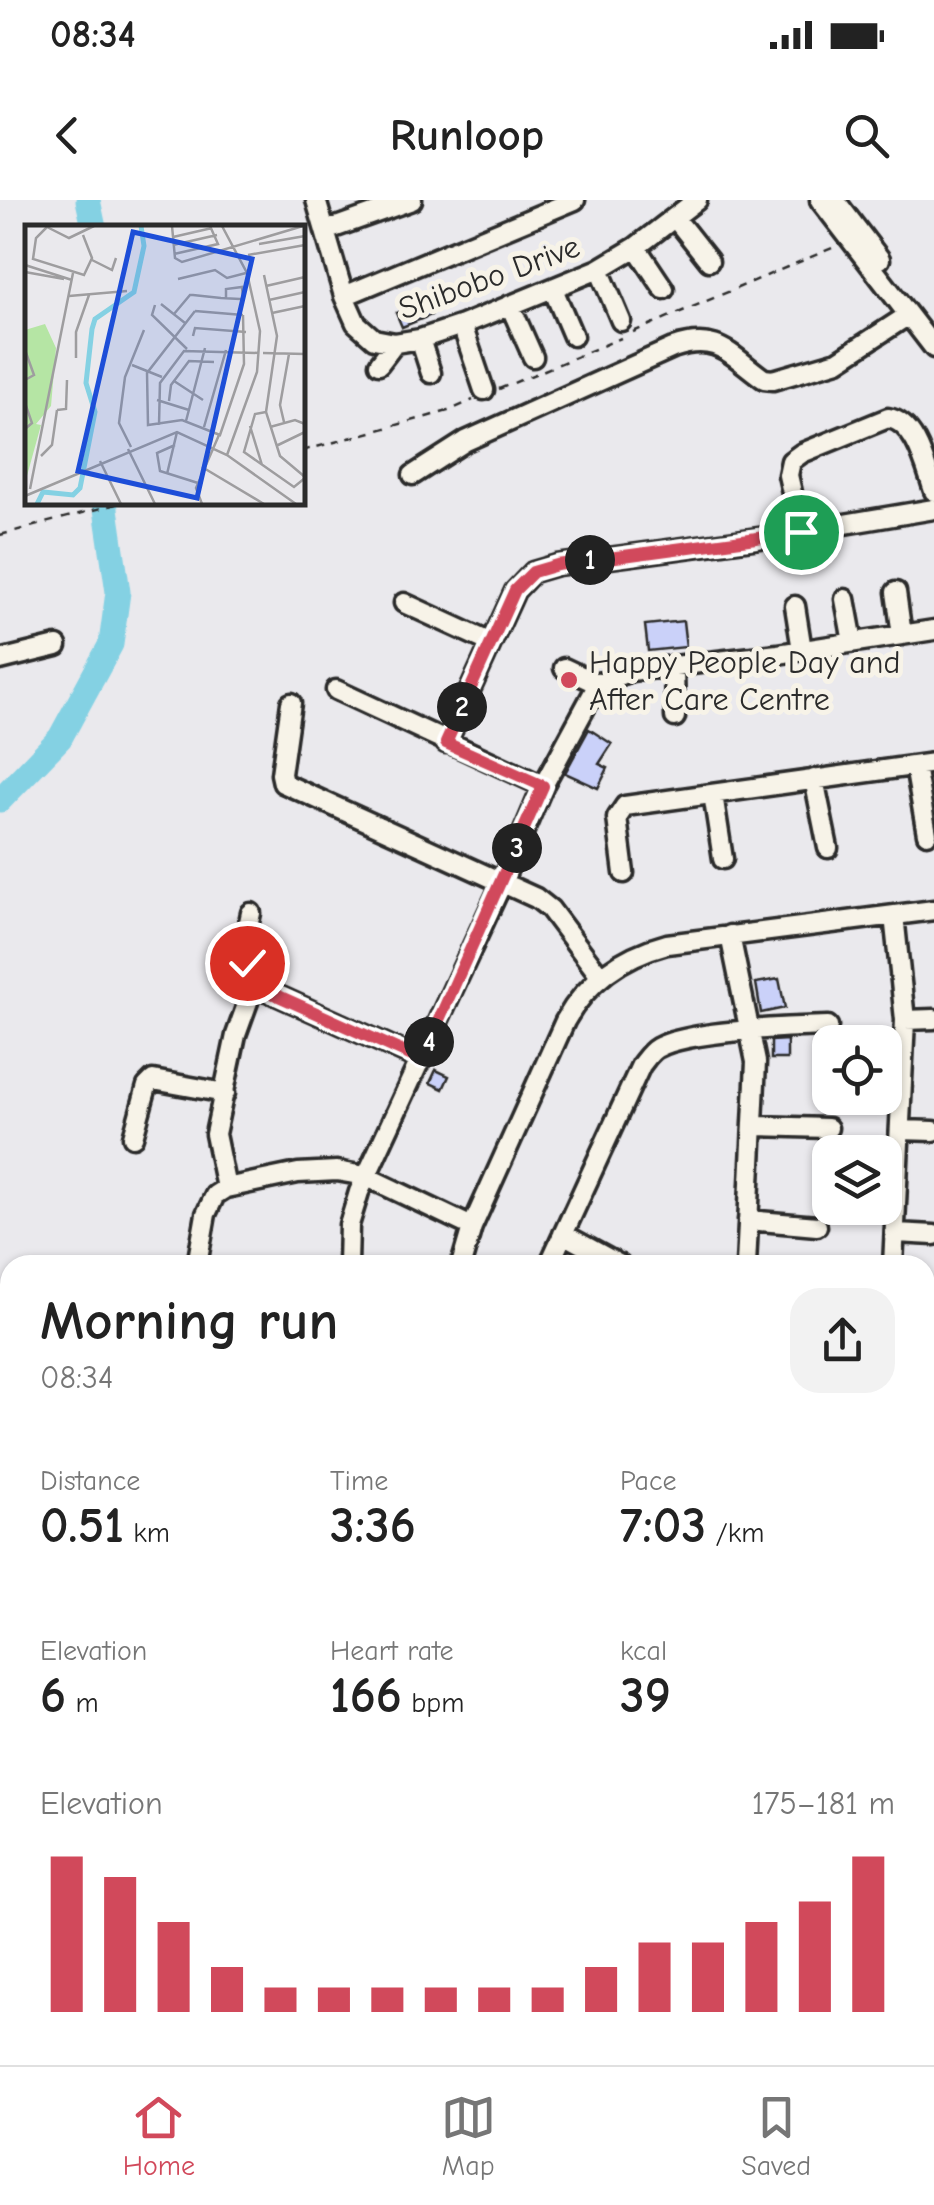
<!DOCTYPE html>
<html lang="en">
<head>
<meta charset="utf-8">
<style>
	:root { --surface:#fff; --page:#f2f2f2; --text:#222; --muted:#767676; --line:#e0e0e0; --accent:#d1495b }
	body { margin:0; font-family:"Comic Neue",sans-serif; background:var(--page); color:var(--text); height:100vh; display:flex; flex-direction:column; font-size:38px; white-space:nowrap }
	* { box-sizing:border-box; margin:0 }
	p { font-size:32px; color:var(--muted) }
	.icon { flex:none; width:55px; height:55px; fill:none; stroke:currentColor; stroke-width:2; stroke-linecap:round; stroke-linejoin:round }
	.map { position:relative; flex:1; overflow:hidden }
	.side { position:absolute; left:0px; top:1055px; width:935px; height:810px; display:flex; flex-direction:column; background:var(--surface); border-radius:30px 30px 0 0; box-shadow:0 2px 8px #0004 }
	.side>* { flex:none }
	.controls { position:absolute; left:812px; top:825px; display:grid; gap:20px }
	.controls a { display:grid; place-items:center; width:90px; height:90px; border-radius:20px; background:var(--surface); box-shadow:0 2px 8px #0004; font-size:50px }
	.pin { position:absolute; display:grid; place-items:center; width:85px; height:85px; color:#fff; margin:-42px; border:5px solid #fff; border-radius:50%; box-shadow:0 2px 10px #0007 }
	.km { position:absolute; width:50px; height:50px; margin:-25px; border-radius:50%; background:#222; color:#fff; font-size:28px; line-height:50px; text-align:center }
	.round { display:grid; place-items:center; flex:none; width:105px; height:105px; border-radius:30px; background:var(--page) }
	.head { display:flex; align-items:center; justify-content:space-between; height:170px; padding:0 40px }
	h1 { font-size:55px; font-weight:800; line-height:75px }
	.stats { display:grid; grid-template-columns:repeat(3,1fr); gap:15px; height:170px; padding:10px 40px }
	.stats div { display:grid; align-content:center }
	.stats b { font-size:50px; font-weight:800 }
	.stats small { font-size:28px; font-weight:400 }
	.stats p { font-size:28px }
	.chart { height:280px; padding:20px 40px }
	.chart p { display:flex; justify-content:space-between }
	.chart svg { width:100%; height:180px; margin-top:10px; stroke:var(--accent); stroke-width:6 }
	.status { display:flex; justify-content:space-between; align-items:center; height:70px; padding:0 50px; background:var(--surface); direction:ltr }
	.status svg { height:28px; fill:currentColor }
	header { display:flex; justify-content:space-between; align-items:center; height:130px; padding:0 40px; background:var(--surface); font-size:45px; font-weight:800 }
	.tab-bar { display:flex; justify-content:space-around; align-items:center; height:140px; border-top:2px solid var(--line); background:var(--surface); font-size:28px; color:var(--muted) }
	.tab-bar a { display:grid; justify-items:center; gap:5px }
	.tab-bar .selected { color:var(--accent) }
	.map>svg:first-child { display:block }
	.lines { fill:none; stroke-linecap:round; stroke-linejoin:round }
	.river { stroke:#84d1e3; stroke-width:25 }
	.building { fill:#cad1f9; stroke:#2b2b2b; stroke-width:2.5 }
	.minor-casing { stroke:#2b2b2b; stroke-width:25 }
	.path { stroke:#2b2b2b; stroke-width:2.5; stroke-dasharray:8 8; stroke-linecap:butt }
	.minor { stroke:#f7f3e8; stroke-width:18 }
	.route-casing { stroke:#fff; stroke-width:20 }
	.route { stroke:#d1495b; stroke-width:12 }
	.poi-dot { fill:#d1495b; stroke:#f7f3e8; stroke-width:4 }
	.labels { text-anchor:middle; stroke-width:10; stroke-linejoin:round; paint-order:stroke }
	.street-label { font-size:32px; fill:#2b2b2b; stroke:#f7f3e8 }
	.poi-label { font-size:32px; fill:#2b2b2b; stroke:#f7f3e8; text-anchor:start }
	.inset-river { fill:none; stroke:#84d1e3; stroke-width:5 }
	.inset-road { fill:none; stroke:#9e9d9f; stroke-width:2.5 }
	.view { fill:#1d4ed8; fill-opacity:0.15; stroke:#1d4ed8; stroke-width:5 }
	.inset-edge { fill:none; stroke:#2b2b2b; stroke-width:5 }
</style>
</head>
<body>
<div class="status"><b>08:34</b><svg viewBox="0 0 49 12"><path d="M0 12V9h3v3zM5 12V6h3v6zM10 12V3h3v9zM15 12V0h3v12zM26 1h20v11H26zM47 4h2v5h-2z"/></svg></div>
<header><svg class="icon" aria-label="back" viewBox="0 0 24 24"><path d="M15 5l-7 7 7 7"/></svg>Runloop<svg class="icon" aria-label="search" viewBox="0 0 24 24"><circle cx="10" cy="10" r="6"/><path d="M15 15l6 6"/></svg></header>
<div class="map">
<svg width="934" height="1865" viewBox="0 0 934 1865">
	<rect width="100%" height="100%" fill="#eae9ed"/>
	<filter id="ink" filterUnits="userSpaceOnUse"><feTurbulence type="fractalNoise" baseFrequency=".01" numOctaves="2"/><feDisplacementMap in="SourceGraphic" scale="20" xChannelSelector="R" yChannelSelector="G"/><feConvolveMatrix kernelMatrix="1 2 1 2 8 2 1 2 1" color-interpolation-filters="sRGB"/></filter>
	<g filter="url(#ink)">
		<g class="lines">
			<path class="river" d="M88 0 94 28
				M0 600 60 538 111 444 118 392 105 302
				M0 1333 10 1347
				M59 1865V1855"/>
		</g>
		<path class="building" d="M425 101 431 115 402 127 396 113Z
			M683 421 686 447 648 451 645 425Z
			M589 529 612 544 599 564 608 568 598 588 565 573Z
			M779 779 785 808 761 813 756 783Z
			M787 840V859H771V841Z
			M436 870 449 876 443 889 430 883Z"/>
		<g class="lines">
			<g class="minor-casing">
				<path id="minor" d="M316 0 344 96 356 123 374 139 395 143 420 139 462 125 599 69 636 47 697 0
					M820 0 934 148
					M835 0 880 59
					M675 18 709 61
					M325 31 412 0
					M636 47 664 89
					M599 69 621 121
					M553 89 573 136
					M344 96 575 0
					M510 105 533 157
					M462 125 484 190
					M420 139 431 173
					M379 164 395 143
					M413 275 466 241 673 148C718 133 729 154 764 179L773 180 838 161 907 116
					M801 332 788 275 791 261 802 253 888 218C916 222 926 268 934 291
					M896 392 902 435
					M845 399 853 442
					M404 403 491 443
					M795 406 802 450
					M0 460 57 446
					M674 466 675 517
					M564 468 598 484
					M336 490 543 586
					M291 503 281 574 283 583 536 698 550 709 600 776
					M446 543 515 391 533 372 557 365 767 337 934 309
					M915 566 927 634
					M814 579 828 648
					M713 594 723 659
					M624 673 617 618 625 606 934 563
					M730 735 756 862 746 1065
					M254 785 421 860
					M905 820 934 819
					M756 926 828 928
					M900 930 934 931
					M133 937 147 886 153 880 225 893
					M226 988 215 934 236 835 254 785 243 749 251 713
					M748 1020 817 1026
					M896 1033 934 1035
					M563 1034 620 1065
					M197 1065 206 1014 215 995 226 988 298 973 337 971 365 976 472 1027
					M348 1065 349 1025 359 992 502 683 543 586 598 484 631 471 778 454 934 430
					M461 1065 472 1027 565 821C588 780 622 756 667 744L934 710
					M549 1065 641 865C646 859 650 852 657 848 685 831 792 827 828 826
					M893 1065 905 820 894 715
					M925 1138 934 1139
					M925 1246 929 1247
					M925 1347 934 1350
					M925 1441 934 1444
					M925 1532 934 1506
					M925 1627 934 1629
					M925 1835 934 1847
					M0 1838 10 1831
					M228 1855 237 1865
					M525 1855 533 1865
					M761 1855 763 1865
					M0 1859 10 1852
					M579 1865 592 1855"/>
			</g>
			<path class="path" d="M633 132 837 46
				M499 189 621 138
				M302 251 448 211 473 200
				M0 335 124 302"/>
			<use href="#minor" class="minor"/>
		</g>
	</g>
	<g class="lines" filter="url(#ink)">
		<g class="route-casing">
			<path id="route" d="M247 763 254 785 421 860 543 586 446 543 515 390 533 372 557 365 801 332"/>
		</g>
		<use href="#route" class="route"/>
	</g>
	<circle class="poi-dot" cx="569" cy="480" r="10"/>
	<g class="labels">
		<g class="street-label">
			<text transform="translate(489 77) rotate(-20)" y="11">Shibobo Drive</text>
		</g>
		<g class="poi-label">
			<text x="589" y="473">Happy People Day and<tspan x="589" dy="37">After Care Centre</tspan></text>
		</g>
	</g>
	<g transform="translate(25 25)">
		<rect width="280" height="280" fill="#eae9ed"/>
		<path d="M20 99 31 123 26 181 11 199 16 200 0 258V105Z" fill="#b5e5a4"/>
		<path class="inset-river" d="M12 279 18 267 48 270 55 263 70 187 61 158 67 104 70 94 109 67 119 21 116 1"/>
		<path class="inset-road" d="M147 1 150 33 157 37 278 1M197 1 222 48 235 106 232 147 202 230M22 2 11 13 8 34 59 50 67 33 58 10M22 2 44 13 69 1M148 12 187 3M234 19 280 11M148 20 192 10M149 29 193 19 185 1M223 30 280 20M67 35 87 45 91 33M0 40 47 55M0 47 39 54M239 50 252 111 241 187 255 231 280 252M153 54 190 45 202 53 221 48M241 61 280 52M44 71 102 66M244 75 280 67M136 79 160 98M130 80 127 90 162 124M170 86 122 148 123 200 157 195 195 210 219 139 218 90M170 86 218 90M247 88 280 81M149 89 165 70H168L196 73 215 74H218L217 62 201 64V73M168 111 170 103 221 107M0 125 9 150 0 155M238 128 280 129M51 133V107L64 70M107 140 137 152M149 156 178 175M132 175 164 185M144 176 146 160 164 136 189 137M0 178 7 198 0 204M32 185 41 184 42 155M241 187 230 189 219 227 269 262 280 253M161 196 180 123M259 197 255 180 264 129M134 200 135 158 159 126 234 128M225 201 237 240M179 202 201 125M245 202 270 195 280 199M150 220 132 228 135 246 173 258M251 221 280 207M106 222 94 198 100 152 119 105M103 224 130 279M16 231 27 220 32 185M75 236 96 279M177 242 239 279M142 249 152 207M5 264 48 48M0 271 152 207 202 230 271 279M177 279 171 263 194 210"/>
		<path class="view" d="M108 7 227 34 172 273 53 246Z"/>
		<rect width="280" height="280" class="inset-edge"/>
	</g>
</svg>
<div class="controls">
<a><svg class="icon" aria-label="locate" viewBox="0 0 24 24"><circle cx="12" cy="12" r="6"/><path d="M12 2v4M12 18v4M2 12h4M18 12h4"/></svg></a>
<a><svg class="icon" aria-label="layers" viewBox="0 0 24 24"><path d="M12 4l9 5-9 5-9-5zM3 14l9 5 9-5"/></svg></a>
</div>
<div class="pin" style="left:801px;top:332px;background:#1e9e55"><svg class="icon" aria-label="arrive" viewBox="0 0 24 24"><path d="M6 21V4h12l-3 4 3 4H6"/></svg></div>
<div class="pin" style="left:247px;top:763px;background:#d93025"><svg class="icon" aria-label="check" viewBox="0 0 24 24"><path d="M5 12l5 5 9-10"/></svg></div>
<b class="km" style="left:590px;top:360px">1</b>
<b class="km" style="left:462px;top:507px">2</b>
<b class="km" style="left:517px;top:648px">3</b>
<b class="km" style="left:429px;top:842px">4</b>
<section class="side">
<div class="head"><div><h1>Morning run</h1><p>08:34</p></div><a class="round"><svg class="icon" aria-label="share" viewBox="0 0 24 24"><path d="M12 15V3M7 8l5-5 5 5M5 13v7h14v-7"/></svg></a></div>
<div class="stats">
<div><p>Distance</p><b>0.51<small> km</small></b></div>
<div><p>Time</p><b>3:36</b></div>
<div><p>Pace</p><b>7:03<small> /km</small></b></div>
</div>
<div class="stats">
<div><p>Elevation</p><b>6<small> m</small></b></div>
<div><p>Heart rate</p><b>166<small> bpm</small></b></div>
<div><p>kcal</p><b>39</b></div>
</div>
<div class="chart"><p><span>Elevation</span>175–181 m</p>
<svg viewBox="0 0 160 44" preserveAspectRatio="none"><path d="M5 44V6M15 44V11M25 44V22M35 44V33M45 44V38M55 44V38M65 44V38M75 44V38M85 44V38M95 44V38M105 44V33M115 44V27M125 44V27M135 44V22M145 44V17M155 44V6"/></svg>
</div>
</section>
</div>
<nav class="tab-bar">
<a class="selected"><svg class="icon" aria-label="home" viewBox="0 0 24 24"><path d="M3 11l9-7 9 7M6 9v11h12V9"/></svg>Home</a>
<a><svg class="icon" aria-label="map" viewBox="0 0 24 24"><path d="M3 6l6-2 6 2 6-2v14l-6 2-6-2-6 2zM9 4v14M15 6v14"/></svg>Map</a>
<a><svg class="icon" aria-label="saved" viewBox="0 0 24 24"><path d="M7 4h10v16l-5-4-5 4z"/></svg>Saved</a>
</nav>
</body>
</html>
